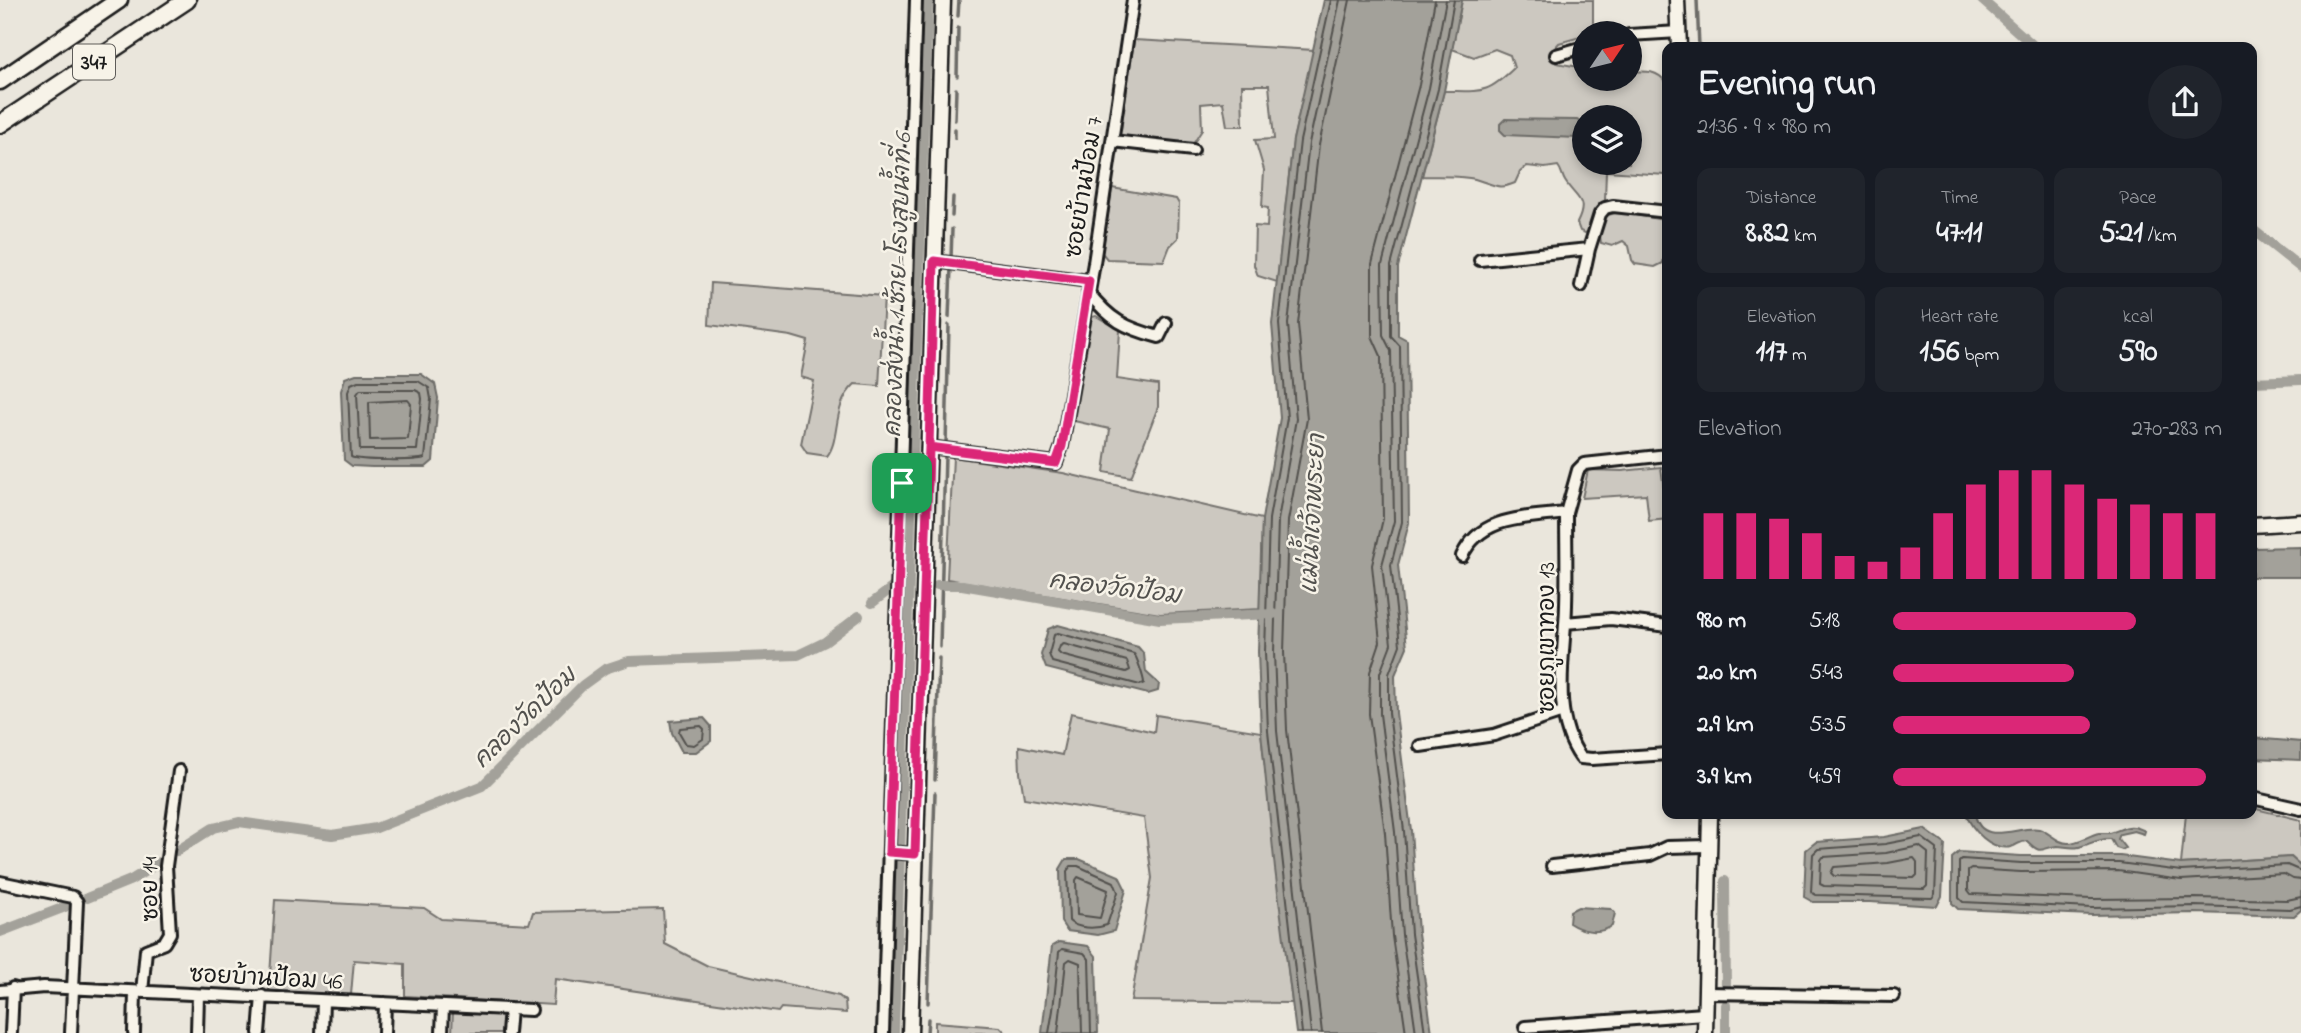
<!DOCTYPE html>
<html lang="en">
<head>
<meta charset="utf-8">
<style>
	:root { --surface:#171b24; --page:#20242c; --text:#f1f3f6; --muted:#9ea1a6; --accent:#db2777 }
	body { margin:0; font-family:"Indie Flower","Playpen Sans Thai",sans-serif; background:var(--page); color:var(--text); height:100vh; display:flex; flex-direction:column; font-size:26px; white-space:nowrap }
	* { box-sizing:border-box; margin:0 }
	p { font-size:23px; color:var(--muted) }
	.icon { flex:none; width:38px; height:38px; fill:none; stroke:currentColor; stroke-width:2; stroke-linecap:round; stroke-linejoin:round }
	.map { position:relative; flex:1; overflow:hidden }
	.drawer { position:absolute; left:1662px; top:42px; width:595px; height:777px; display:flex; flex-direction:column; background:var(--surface); border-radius:14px; box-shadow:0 4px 10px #0003 }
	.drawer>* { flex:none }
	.needle { width:46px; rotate:55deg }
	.fabs { position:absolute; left:1572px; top:21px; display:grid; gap:14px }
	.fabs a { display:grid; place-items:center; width:70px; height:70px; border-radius:50%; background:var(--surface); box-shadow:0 4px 10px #0003; font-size:35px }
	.pin { position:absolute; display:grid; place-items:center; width:60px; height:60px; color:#fff; margin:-30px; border-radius:14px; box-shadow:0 4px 10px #0006 }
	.round { display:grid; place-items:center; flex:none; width:74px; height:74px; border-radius:37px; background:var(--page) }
	.summary { display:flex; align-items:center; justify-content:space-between; height:119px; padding:0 35px }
	h1 { font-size:38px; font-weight:800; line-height:52px }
	.metrics { display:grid; grid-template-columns:repeat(3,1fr); gap:10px; height:119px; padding:7px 35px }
	.metrics div { display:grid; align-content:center; border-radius:14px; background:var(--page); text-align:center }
	.metrics b { font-size:30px; font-weight:800 }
	.metrics small { font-size:19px; font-weight:400 }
	.metrics p { font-size:19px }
	.chart { height:196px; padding:14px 35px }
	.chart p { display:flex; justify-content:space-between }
	.chart svg { width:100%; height:126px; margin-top:7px; stroke:var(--accent); stroke-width:6 }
	ul { padding:0 35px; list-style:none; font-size:23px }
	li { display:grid; grid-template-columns:112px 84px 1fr; align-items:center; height:52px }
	li i { height:18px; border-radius:9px; background:var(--accent) }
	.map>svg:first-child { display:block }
	.green { fill:#ccc8c0; stroke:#74726e; stroke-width:2; fill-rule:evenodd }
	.water { fill:#a3a19a; stroke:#6d6c68; stroke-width:2 }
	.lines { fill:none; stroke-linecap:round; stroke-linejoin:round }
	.shore { stroke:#52514e; stroke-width:2 }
	.stream { stroke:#6d6c68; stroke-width:3.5 }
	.canal { stroke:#a3a19a; stroke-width:10 }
	.street-casing { stroke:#1c1c1c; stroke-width:16 }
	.secondary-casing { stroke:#1c1c1c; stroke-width:19 }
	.primary-casing { stroke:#1c1c1c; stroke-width:21 }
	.street { stroke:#f7f3e8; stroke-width:10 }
	.secondary { stroke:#f7f3e8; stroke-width:14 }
	.primary { stroke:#f7f3e8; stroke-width:16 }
	.route-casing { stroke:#fff; stroke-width:14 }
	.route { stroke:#db2777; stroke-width:9 }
	.labels { text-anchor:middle; stroke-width:5; stroke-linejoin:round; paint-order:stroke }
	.shield { fill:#f7f3e8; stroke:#5e5c59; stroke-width:2 }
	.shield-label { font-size:21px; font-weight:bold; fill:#1c1c1c }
	.street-label { font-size:23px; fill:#1c1c1c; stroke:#f7f3e8 }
	.water-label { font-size:24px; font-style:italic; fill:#52514e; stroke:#f7f3e8 }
</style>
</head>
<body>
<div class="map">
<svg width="2301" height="1033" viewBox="0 0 2301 1033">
	<rect width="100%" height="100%" fill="#eae6dc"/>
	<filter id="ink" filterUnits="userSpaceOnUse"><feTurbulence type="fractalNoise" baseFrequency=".0143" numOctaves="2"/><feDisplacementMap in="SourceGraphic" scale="14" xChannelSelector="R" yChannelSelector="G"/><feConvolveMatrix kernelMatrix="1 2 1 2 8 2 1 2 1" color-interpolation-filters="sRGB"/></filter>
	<g filter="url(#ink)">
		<path class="green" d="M1462 0H1593V25L1588 33H1584V36L1559 43 1553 50 1556 63 1579 67 1584 71V79H1591L1594 82H1602L1603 79H1629V72C1645 71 1656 69 1667 83L1668 160 1665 175 1606 171 1605 200 1598 209 1590 230 1585 233 1580 231 1577 223C1589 199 1576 199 1565 181 1562 176 1562 171 1558 166L1545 168 1527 166 1520 172 1515 183C1498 190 1495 185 1478 180 1462 175 1439 177 1422 176L1444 91C1482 91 1486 95 1514 68L1510 55 1495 49 1474 57 1452 49ZM1584 117H1629V163H1584Z
			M1134 40 1314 50 1293 140 1277 282 1258 276 1254 265 1255 226 1267 227 1268 208 1262 207 1264 170 1255 140 1274 139 1269 85H1242L1243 126H1227L1223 102 1201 104 1202 130 1193 144 1120 137Z
			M1112 188 1176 199 1179 204 1178 238 1170 246 1164 261 1107 259 1102 253Z
			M1618 212 1664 220 1668 233 1663 263 1655 267 1635 264 1632 260 1629 246 1623 241 1612 246 1601 243 1600 236 1605 216Z
			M711 283 884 296 879 386 855 384C831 406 841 439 827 456L807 453 801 444 814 381 801 377 808 341 791 336 709 325Z
			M1096 316 1120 330 1117 379 1158 385V407L1131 477 1104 472 1110 429 1074 421 1092 317Z
			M953 457 1063 473 1262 519 1260 609 1160 614 947 579Z
			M1661 467 1668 519 1649 521 1646 494 1582 498 1588 470 1622 471Z
			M1071 713 1154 732 1156 715 1261 732 1292 1003 1131 1001 1152 878 1144 818 1024 798 1020 773 1019 746 1062 755Z
			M2252 808 2301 820V866L2291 857 2181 864 2186 814H2252Z
			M275 900 424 908 441 919 529 924 533 912 663 909 665 944 708 966 839 996 845 1001 846 1013 781 1008 778 1012 555 979 553 1005 405 996V964L354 960 351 995 269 991Z
			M453 1011 505 1013 504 1033H452Z
			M935 1022 1000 1027 1006 1033H935Z"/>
		<path class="water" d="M1324 0H1462L1444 91 1398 267V335L1407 340 1409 523 1398 565 1407 647 1395 675 1396 713 1411 830 1418 933 1432 1033H1296L1275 869 1261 732 1258 652 1262 519 1280 418 1272 324 1293 140Z
			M1505 119 1577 120 1583 124V134L1578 138 1505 135 1500 130V124Z
			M356 374H421L435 384 438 398 433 461 426 467H372L352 466 344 460 341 391 345 378Z
			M2301 547V577H2252V548Z
			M1058 625 1138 647 1144 654 1146 672 1159 684 1158 691 1148 694 1046 668 1041 655 1048 629Z
			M704 718 711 726V741L696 752H682L672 733 670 721Z
			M2252 738 2301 742V760L2252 758Z
			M1966 814H1975C1981 848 2019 825 2039 829 2050 832 2056 843 2068 843 2079 843 2089 835 2099 833 2102 833 2107 833 2110 833 2126 828 2129 823 2145 831L2144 834 2134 831 2120 834 2118 839 2125 848 2122 850 2116 848 2111 839C2099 838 2090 844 2079 847 2071 849 2064 846 2057 846 2040 848 2042 856 2027 841 2020 841 2018 845 2011 847 1991 851 1972 830 1966 814Z
			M1924 829 1945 844 1942 896 1937 906 1870 902H1813L1804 897 1806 850 1816 842 1884 837Z
			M1959 852 2021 856H2120L2181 864 2291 857 2301 866V910L2294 916 2195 913 2092 915 1958 909 1952 903V858Z
			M1066 859H1079L1119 876 1126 890 1114 931 1098 935 1067 931 1061 922 1060 869Z
			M1578 907 1611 909 1615 913 1612 926C1599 935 1581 931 1569 923L1570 911Z
			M1059 942 1088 946 1096 956 1098 1033H1042L1052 946Z"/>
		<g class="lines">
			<path class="shore" d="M358 381H418L429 388 431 399 425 458C416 461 360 461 351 457L348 392 351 384Z
				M360 390H415L421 393 422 399 417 450H360L357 394Z
				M408 400 411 404 408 439 370 440 369 402Z
				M1058 633 1134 654C1137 657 1144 679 1144 683L1140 685 1052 662 1049 654 1054 635Z
				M1064 644 1127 661 1130 670 1126 672 1061 655 1058 652 1060 646Z
				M701 726 704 729 703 739 694 745 686 744 679 732 680 728Z
				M1921 837 1937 849 1935 894 1932 898 1816 895 1811 892 1813 854 1818 849 1885 844Z
				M1919 846 1928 853 1927 886 1924 889 1824 886 1820 884 1821 860 1823 857 1886 853Z
				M1914 858 1917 862V875L1914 878 1834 876 1831 873 1834 867 1888 863Z
				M1071 866H1078L1114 882 1118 892 1107 925C1096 929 1077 929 1069 921L1067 871Z
				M2301 871 2287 865 2181 871 2119 863H2021L1962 859 1959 862V898L1963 902 2092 908 2195 906 2290 909 2301 906
				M1078 877 1108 890 1100 918 1077 915 1076 880Z
				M2301 880 2293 879 2284 874 2181 880 2118 871 2021 872 1971 869 1968 871V890L1971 894 2092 899 2195 898 2287 900 2301 897
				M1049 1033 1053 1010 1059 952 1062 949 1084 953 1089 959 1091 1033
				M1058 1033 1066 962 1070 959 1080 963 1082 1033
				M1302 1033 1268 731 1265 652 1269 519 1287 418 1279 324 1300 141 1331 0
				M1311 1033 1277 731 1274 652 1278 520 1296 419 1288 324 1309 143 1340 0
				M1322 1033 1287 730 1284 652 1288 521 1307 419 1298 324 1319 145 1350 0
				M1406 1033 1392 936 1385 833 1369 714 1370 672 1380 642 1372 565 1383 519 1381 356 1372 336V264L1419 85 1435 0
				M1416 1033 1402 935 1395 832 1380 714V673L1391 644 1382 565 1394 521 1391 351 1383 335 1382 265 1429 88 1446 0
				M1425 1033 1411 934 1404 831 1389 713V674L1400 645 1391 565 1402 522 1400 346 1391 336V266L1438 89 1454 0"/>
			<path class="stream" d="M1697 0 1699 47
				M958 16 959 0
				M957 76 958 28
				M955 120 956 89
				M955 138V129
				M952 216 953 197
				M951 259 952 229
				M949 317 951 267
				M946 444 949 325
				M940 647 945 455
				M935 780 939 658
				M928 1003 935 793
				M927 1033 928 1019"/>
			<path class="canal" d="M1982 0 2035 47
				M2252 229 2301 268
				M2252 382 2301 380
				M937 585H962L1160 619 1273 614
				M872 603 893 587
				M177 851 213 828 239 822 332 835 376 828 482 786 583 685 605 669 629 661 798 655 825 642 859 616
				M1725 881 1726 991
				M87 898 131 880 160 862
				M0 932 65 907
				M1726 1005V1033
				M894 1033 928 0"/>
			<g class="street-casing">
				<path id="street" d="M1629 35 1679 32
					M1556 55 1584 47
					M1112 141 1193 150
					M1480 260 1589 249 1600 214 1605 208 1613 206 1668 212
					M934 261 1089 281
					M1581 286 1589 249
					M1088 292C1110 320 1125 328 1159 337L1166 323
					M929 447 1056 463 1062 446 1094 263 1133 0
					M902 483 927 485
					M1566 513C1566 543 1567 574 1566 605 1565 654 1550 715 1581 758L1592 759 1668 754
					M1462 556C1481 515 1527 518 1566 513L1578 470 1584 464 1668 455
					M1565 623 1611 619 1668 626
					M1420 746 1494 735 1563 712
					M2252 798 2301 809
					M889 852 915 854
					M1552 866 1650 855 1667 847 1708 846
					M0 882 73 897 77 902 71 1033
					M0 991 44 987 531 1010
					M142 992 146 950 164 943 170 933 166 866 179 771
					M1705 993 1894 996
					M1525 1027 1704 1014
					M11 1033 13 988
					M134 1033 135 992
					M197 1033 198 995
					M259 1033 262 996
					M322 1033 323 1001
					M384 1033 385 1003
					M442 1033 443 1006
					M508 1033 510 1009
					M883 1033 916 0"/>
			</g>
			<g class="secondary-casing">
				<path id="secondary" d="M1677 0 1679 47
					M2252 525 2301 522
					M910 1033 943 0
					M1705 1033 1710 814"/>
			</g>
			<g class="primary-casing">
				<path id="primary" d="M0 81 119 0
					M0 124 187 0"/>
			</g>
			<use href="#street" class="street"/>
			<use href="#secondary" class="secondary"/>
			<use href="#primary" class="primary"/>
		</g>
	</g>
	<g class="lines" filter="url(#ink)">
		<g class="route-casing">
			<path id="route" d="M902 483 889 852 915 854 929 447 1056 463 1062 446 1089 281 934 261 928 485 902 483"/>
		</g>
		<use href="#route" class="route"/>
	</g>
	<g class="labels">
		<rect class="shield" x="73" y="44.5" width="42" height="35" rx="5"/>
		<g class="shield-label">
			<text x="94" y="69">347</text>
		</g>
		<g class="street-label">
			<text transform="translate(1083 187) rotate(-81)" y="8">ซอยบ้านป้อม 7</text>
			<text transform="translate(1546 638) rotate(-90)" y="8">ซอยภูเขาทอง 13</text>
			<text transform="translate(149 889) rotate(-91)" y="8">ซอย 14</text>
			<text transform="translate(266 977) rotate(3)" y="8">ซอยบ้านป้อม 46</text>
		</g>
		<g class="water-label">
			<text transform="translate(897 285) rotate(-88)" y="8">คลองส่งน้ำ 1 ซ้าย-โรงสูบน้ำที่ 6</text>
			<text transform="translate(1312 514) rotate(-87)" y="8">แม่น้ำเจ้าพระยา</text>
			<text transform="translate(1115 587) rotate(7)" y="8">คลองวัดป้อม</text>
			<text transform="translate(524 717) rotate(-44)" y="8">คลองวัดป้อม</text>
		</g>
	</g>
</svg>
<div class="fabs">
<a><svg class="needle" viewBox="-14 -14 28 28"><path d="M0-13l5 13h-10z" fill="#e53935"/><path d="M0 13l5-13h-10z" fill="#9ea1a6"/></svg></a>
<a><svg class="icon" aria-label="layers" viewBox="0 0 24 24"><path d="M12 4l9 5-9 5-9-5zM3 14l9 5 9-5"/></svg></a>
</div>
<div class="pin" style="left:902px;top:483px;background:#1e9e55"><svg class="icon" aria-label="arrive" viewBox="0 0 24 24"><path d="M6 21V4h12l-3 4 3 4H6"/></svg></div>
<section class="drawer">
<div class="summary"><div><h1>Evening run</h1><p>21:36 · 9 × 980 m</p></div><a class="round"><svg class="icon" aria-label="share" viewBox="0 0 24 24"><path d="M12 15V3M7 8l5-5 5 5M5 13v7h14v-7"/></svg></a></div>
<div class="metrics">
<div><p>Distance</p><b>8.82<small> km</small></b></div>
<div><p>Time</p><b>47:11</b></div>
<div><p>Pace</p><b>5:21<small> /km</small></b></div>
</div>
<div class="metrics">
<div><p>Elevation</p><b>117<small> m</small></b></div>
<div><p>Heart rate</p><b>156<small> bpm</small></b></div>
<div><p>kcal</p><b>590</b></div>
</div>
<div class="chart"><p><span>Elevation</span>270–283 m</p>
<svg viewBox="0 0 160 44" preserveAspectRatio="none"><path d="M5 44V21M15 44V21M25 44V23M35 44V28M45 44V36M55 44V38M65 44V33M75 44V21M85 44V11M95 44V6M105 44V6M115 44V11M125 44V16M135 44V18M145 44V21M155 44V21"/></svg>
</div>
<ul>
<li><b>980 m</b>5:18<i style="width:74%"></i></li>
<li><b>2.0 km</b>5:43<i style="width:55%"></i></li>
<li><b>2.9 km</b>5:35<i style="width:60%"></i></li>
<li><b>3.9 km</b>4:59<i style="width:95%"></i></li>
</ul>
</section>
</div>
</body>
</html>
